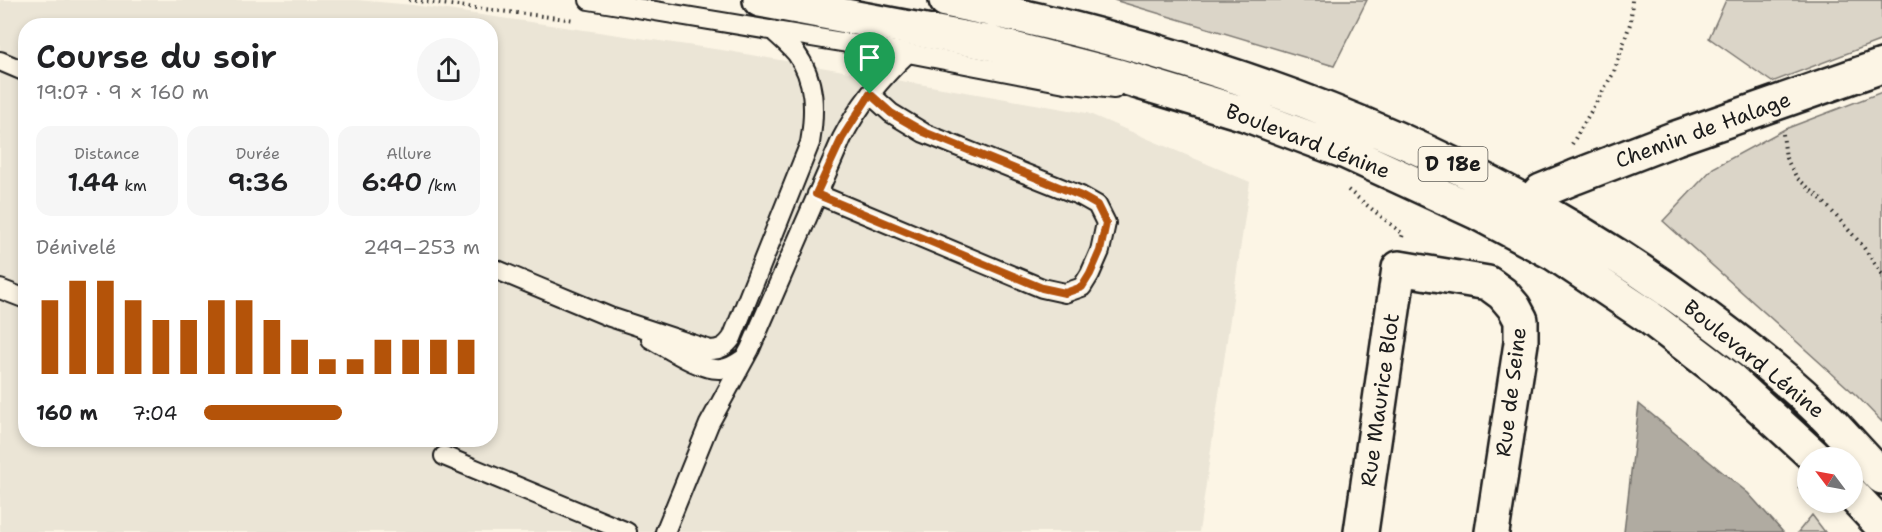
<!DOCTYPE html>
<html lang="fr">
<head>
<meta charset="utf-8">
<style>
	:root { --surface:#fff; --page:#f6f6f6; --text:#202124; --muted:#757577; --accent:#b45309 }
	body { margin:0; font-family:"Shantell Sans",sans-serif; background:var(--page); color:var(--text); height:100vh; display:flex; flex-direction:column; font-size:22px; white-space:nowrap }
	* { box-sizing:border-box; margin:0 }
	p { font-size:20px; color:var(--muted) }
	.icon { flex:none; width:33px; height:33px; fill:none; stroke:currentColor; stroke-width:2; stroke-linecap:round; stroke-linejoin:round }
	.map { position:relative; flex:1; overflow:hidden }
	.side { position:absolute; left:18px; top:18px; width:480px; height:429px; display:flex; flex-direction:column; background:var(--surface); border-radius:24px; box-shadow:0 3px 9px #0003 }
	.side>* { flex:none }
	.needle { width:39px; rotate:302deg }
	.fabs { position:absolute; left:1797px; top:447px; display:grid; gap:12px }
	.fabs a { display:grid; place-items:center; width:66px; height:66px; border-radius:50%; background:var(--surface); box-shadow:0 3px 9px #0003; font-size:30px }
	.pin { position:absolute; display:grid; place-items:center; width:51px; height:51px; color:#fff; margin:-62px -26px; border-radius:50% 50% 50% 0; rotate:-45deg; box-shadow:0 0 6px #0007 }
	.pin .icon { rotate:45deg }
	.round { display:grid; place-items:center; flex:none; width:63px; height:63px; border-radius:32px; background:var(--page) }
	.headline { display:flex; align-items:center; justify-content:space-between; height:102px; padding:0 18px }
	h1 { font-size:33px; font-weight:600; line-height:45px }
	.figures { display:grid; grid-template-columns:repeat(3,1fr); gap:9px; height:102px; padding:6px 18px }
	.figures div { display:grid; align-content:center; border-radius:15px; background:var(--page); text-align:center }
	.figures b { font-size:26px; font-weight:600 }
	.figures small { font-size:16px; font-weight:400 }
	.figures p { font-size:16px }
	.chart { height:168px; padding:12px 18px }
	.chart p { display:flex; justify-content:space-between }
	.chart svg { width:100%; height:108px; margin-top:6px; stroke:var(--accent); stroke-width:6 }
	ul { padding:0 18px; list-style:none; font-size:20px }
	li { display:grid; grid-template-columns:96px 72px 1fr; align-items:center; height:45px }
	li i { height:15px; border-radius:8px; background:var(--accent) }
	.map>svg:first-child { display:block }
	.built { fill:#ebe5d6; fill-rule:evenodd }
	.green { fill:#dbd5c8; stroke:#7c7872; stroke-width:1.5 }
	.water { fill:#b0aba1; stroke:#75726c; stroke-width:1.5 }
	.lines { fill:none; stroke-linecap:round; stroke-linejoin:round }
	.lane-casing { stroke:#1c1c1c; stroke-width:22 }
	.street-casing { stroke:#1c1c1c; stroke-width:38 }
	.primary-casing { stroke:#1c1c1c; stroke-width:38 }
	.path { stroke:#1c1c1c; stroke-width:4; stroke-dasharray:1.5 4.5; stroke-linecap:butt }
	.lane { stroke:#fcf5e5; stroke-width:18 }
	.street { stroke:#fcf5e5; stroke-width:33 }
	.primary { stroke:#fcf5e5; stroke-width:33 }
	.route-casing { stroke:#fff; stroke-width:12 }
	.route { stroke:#b45309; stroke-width:8 }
	.labels { text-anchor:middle; stroke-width:4.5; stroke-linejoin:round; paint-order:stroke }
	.shield { fill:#fcf5e5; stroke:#5f5d58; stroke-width:1.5 }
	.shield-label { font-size:20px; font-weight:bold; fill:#1c1c1c }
	.street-label { font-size:21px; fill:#1c1c1c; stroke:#fcf5e5 }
</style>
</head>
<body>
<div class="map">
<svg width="1882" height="532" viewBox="0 0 1882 532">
	<rect width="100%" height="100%" fill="#fcf5e5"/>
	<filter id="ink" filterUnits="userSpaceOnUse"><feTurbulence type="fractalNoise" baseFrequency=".0167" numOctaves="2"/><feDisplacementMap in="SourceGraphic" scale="12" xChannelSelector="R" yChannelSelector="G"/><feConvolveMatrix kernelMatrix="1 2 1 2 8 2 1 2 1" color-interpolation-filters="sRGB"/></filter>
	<g filter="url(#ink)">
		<path class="built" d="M0 0H357L413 5 728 51 1087 113 1250 182 1199 532H0ZM26 26H490V440H26Z"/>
		<path class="green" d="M1114 0H1367L1334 66Z
			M1726 0H1882V40L1772 82 1709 38Z
			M1882 92V422L1857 396 1663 221 1713 168 1785 129Z
			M1812 515 1825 532H1798Z"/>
		<path class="water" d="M1639 404 1748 493 1783 532H1624Z"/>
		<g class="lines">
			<g class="lane-casing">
				<path id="lane" d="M589 0 908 53 1065 83 1114 89
					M0 61 26 72
					M817 194 1042 288 1065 293 1082 287 1090 274 1100 251 1106 223 1097 205 1081 196 924 133 891 113 870 94
					M490 267 610 317 710 350C721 350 726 346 732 338L810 143C815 112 816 80 796 53 789 45 780 37 772 30
					M0 289 26 299
					M651 339C669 349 701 371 721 369 730 368 736 364 743 359
					M444 456 627 532
					M665 532 709 424 750 349 842 138C859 105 881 78 908 53"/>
			</g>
			<g class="street-casing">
				<path id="street" d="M1530 203 1541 191 1575 177 1676 138 1882 66
					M1361 532 1399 268 1488 283 1503 294 1514 307 1521 320V343L1492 532"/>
			</g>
			<g class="primary-casing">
				<path id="primary" d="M760 0 990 43 1119 76 1245 114 1346 152 1476 212 1555 254 1649 317 1730 379 1816 458
					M946 0C1217 54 1480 149 1703 315 1747 348 1792 382 1831 422 1848 440 1865 459 1882 477
					M1852 494 1882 526"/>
			</g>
			<path class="path" d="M409 0 575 20
				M1783 134 1786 158 1797 178 1820 198 1862 245 1882 274
				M1572 144 1614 72 1631 21 1632 0
				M1348 190 1403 234 1402 237
				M1799 486 1808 495
				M1815 502 1823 510"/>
			<use href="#lane" class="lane"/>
			<use href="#street" class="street"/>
			<use href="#primary" class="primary"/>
		</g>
	</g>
	<g class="lines" filter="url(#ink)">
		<g class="route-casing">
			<path id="route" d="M870 94 891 113 924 132 1081 196 1097 205 1106 223 1100 251 1090 274 1082 287 1065 293 1042 288 816 194 842 138Z"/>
		</g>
		<use href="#route" class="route"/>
	</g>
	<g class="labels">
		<rect class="shield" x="1418.5" y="147" width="69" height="34" rx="4.5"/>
		<g class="shield-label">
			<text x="1453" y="171">D 18e</text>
		</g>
		<g class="street-label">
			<text transform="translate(1703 130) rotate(-20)" y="7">Chemin de Halage</text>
			<text transform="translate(1308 141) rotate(21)" y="7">Boulevard Lénine</text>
			<text transform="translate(1754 359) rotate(39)" y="7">Boulevard Lénine</text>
			<text transform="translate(1511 392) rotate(-83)" y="7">Rue de Seine</text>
			<text transform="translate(1380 400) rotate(-82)" y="7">Rue Maurice Blot</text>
		</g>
	</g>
</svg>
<div class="fabs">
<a><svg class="needle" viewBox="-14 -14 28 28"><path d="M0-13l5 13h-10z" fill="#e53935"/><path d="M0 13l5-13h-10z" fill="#757577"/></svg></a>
</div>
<div class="pin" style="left:870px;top:94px;background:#1e9e55"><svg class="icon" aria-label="arrive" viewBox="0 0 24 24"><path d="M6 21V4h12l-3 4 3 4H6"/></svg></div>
<section class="side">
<div class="headline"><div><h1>Course du soir</h1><p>19:07 · 9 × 160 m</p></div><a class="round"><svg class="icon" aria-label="share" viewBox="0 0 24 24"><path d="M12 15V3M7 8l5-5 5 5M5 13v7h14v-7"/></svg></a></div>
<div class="figures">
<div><p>Distance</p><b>1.44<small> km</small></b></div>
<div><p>Durée</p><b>9:36</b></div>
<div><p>Allure</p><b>6:40<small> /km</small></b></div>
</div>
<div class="chart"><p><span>Dénivelé</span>249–253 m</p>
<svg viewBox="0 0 160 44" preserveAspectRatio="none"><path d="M5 44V14M15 44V6M25 44V6M35 44V14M45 44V22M55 44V22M65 44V14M75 44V14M85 44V22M95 44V30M105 44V38M115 44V38M125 44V30M135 44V30M145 44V30M155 44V30"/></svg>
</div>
<ul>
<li><b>160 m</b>7:04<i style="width:50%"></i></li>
</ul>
</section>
</div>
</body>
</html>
